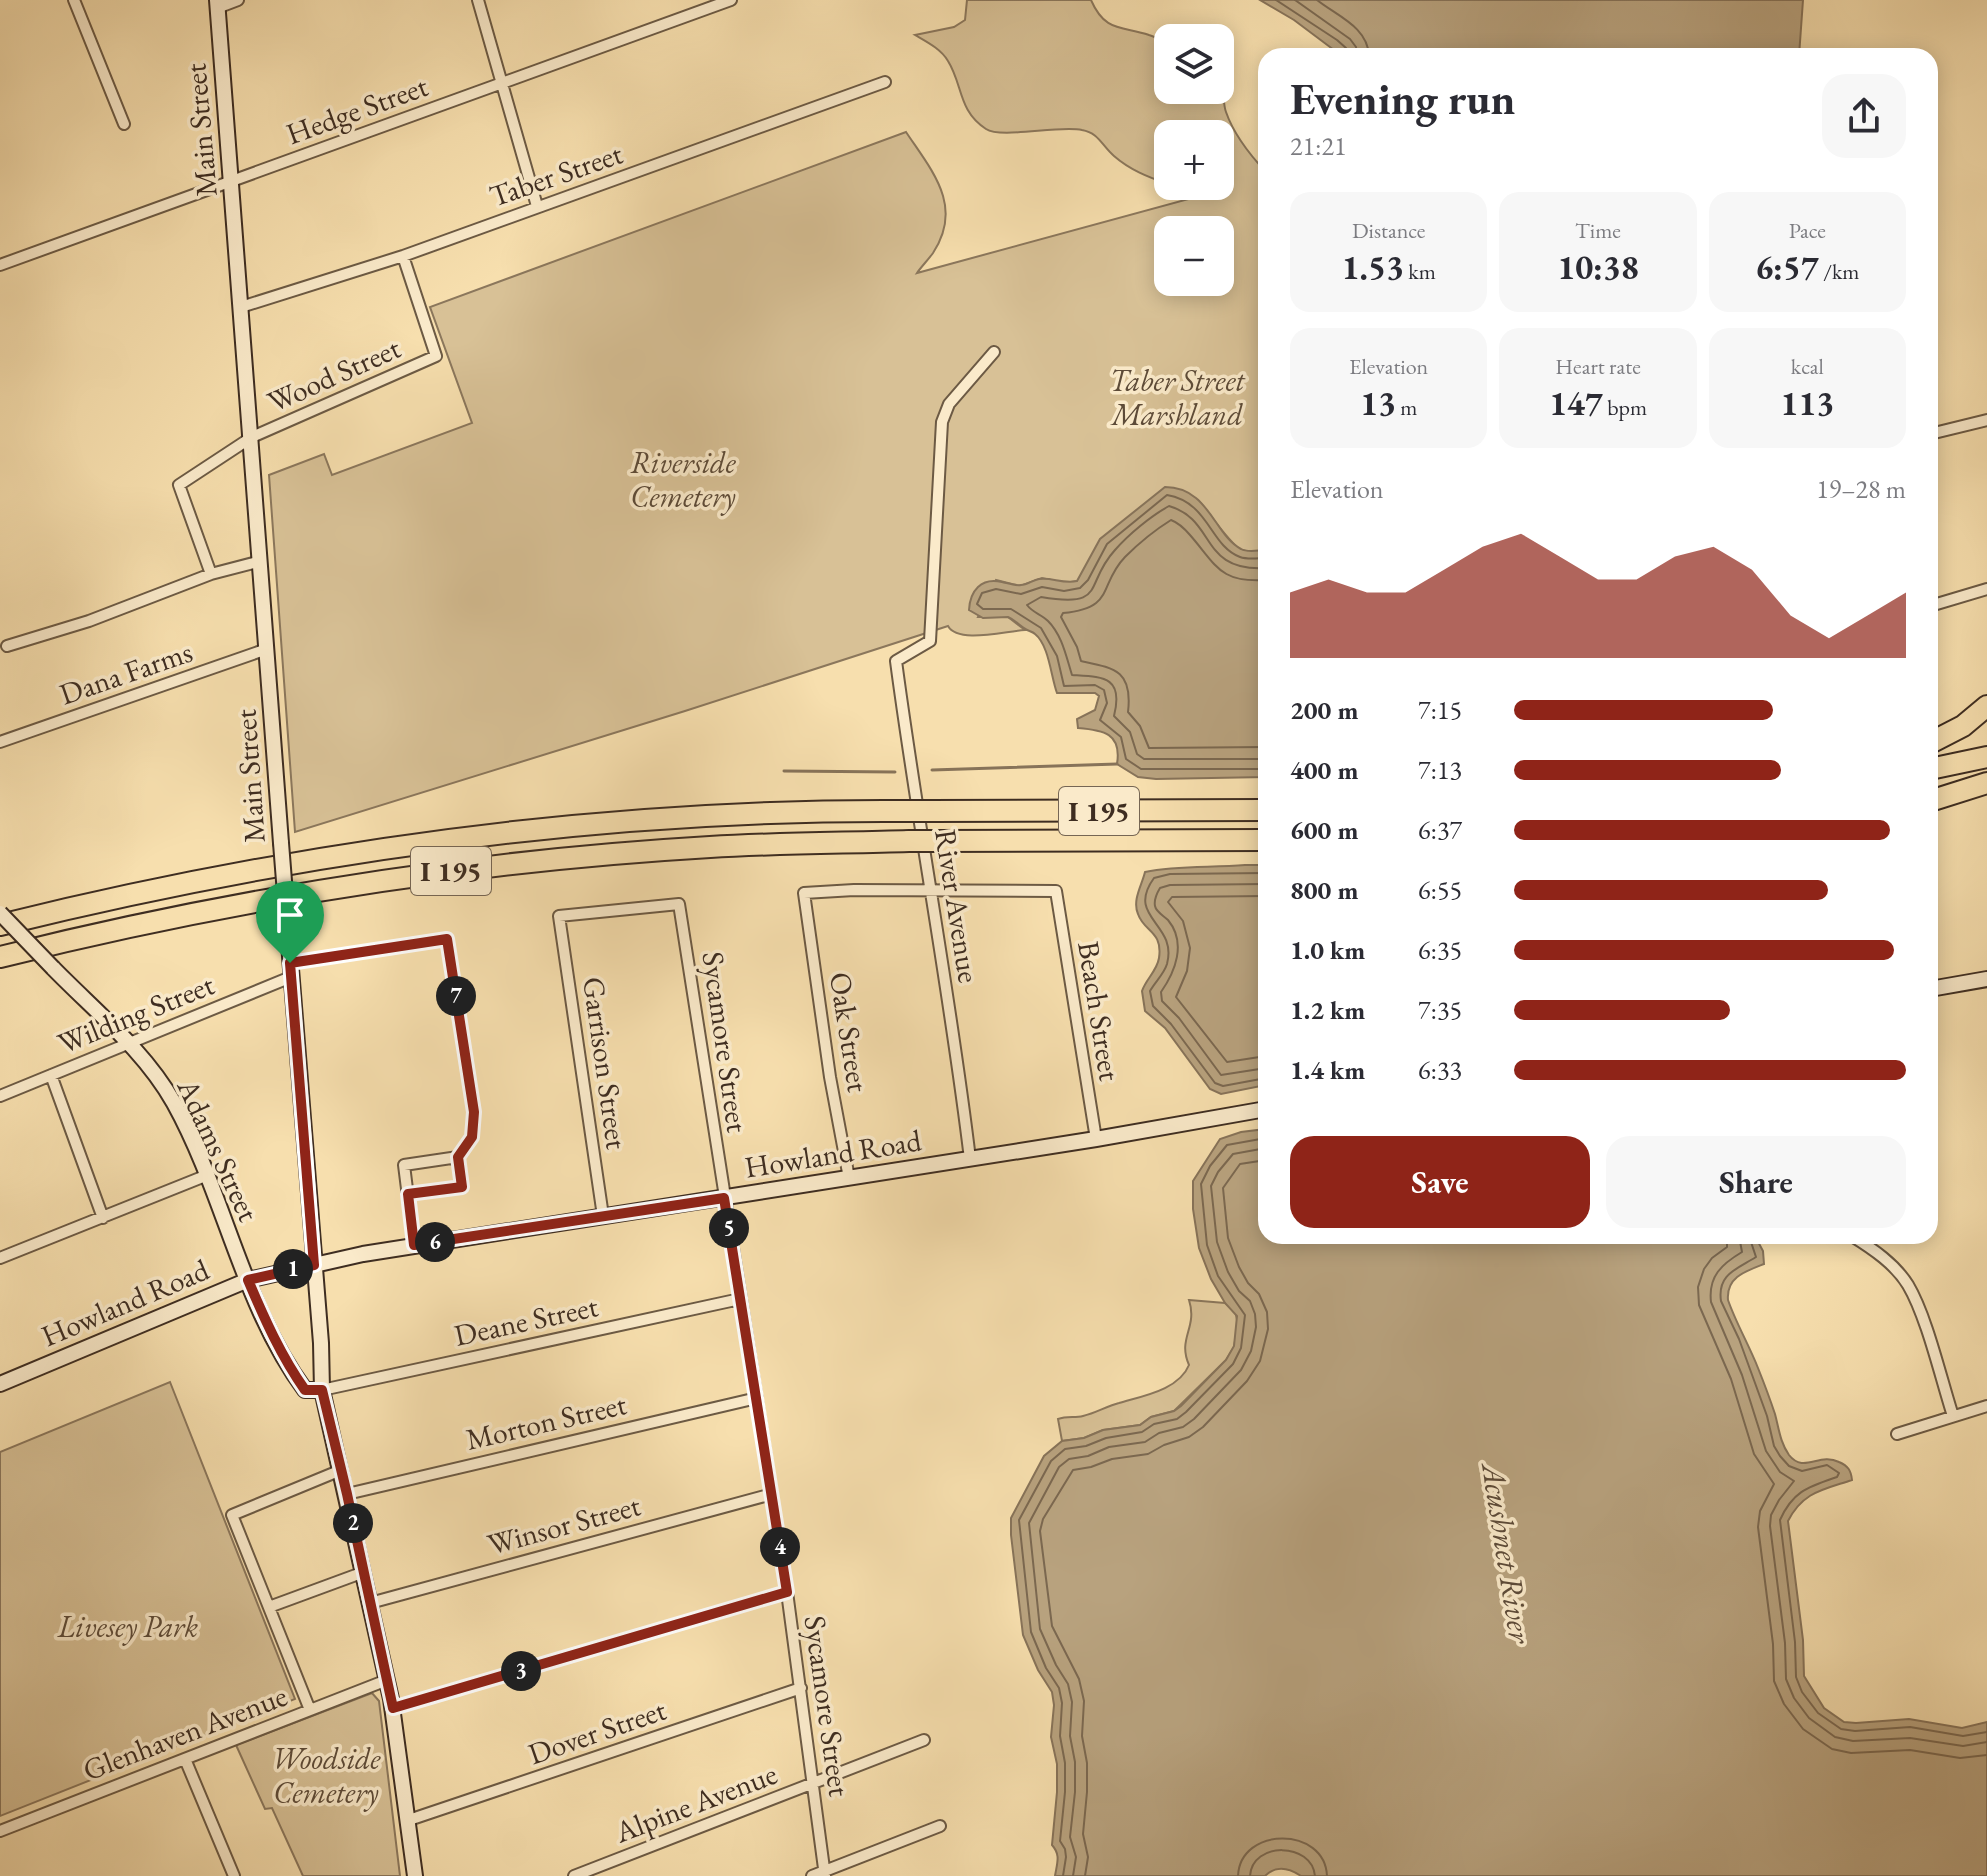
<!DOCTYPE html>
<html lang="en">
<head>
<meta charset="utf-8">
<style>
	:root { --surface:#fff; --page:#f7f7f7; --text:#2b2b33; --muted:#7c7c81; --accent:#8f2418 }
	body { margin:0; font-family:"EB Garamond",serif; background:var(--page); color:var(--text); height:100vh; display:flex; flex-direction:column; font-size:30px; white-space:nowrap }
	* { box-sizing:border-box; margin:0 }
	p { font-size:26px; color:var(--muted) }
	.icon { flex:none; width:44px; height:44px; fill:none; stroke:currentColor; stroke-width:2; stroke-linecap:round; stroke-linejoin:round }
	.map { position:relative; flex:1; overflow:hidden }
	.sheet { position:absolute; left:1258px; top:48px; width:680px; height:1196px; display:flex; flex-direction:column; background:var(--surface); border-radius:24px; box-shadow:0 4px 20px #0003 }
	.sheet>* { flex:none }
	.tools { position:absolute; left:1154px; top:24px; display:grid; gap:16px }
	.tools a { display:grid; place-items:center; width:80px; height:80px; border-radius:16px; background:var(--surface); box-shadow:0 4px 20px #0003; font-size:40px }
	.pin { position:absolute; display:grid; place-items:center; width:68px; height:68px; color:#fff; margin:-82px -34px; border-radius:50% 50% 50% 0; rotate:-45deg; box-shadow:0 0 8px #0007 }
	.pin .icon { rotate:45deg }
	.km { position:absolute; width:40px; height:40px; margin:-20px; border-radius:50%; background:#222; color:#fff; font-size:22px; line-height:40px; text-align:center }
	.round { display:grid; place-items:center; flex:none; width:84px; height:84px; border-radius:24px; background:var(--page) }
	.headline { display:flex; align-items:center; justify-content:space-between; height:136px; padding:0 32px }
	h1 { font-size:44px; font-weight:700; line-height:60px }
	.stats { display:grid; grid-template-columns:repeat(3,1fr); gap:12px; height:136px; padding:8px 32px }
	.stats div { display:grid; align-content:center; border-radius:20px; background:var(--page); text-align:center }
	.stats b { font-size:34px; font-weight:700 }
	.stats small { font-size:22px; font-weight:400 }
	.stats p { font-size:22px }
	.chart { height:224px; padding:16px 32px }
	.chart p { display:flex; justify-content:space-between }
	.chart svg { width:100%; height:144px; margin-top:8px; fill:var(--accent); opacity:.7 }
	.primary-button { display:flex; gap:16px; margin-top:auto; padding:16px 32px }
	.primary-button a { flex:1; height:92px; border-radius:24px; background:var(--accent); color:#fff; font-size:32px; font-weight:700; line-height:92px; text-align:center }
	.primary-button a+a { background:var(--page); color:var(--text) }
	ul { padding:0 32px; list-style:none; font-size:26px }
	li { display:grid; grid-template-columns:128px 96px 1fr; align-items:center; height:60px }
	li i { height:20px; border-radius:10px; background:var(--accent) }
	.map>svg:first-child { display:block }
	.green { fill:#d8c196; stroke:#8b775c; stroke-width:2; fill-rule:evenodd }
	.water { fill:#b8a27e; stroke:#877359; stroke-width:2 }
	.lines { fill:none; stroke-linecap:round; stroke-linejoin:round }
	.shore { stroke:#7b6850; stroke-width:2 }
	.stream { stroke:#877359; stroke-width:3 }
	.minor-casing { stroke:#6c5a44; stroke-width:14 }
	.secondary-casing { stroke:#3e2d21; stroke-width:18 }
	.motorway-casing { stroke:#3e2d21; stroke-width:24 }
	.minor { stroke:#faeaca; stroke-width:10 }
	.secondary { stroke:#faeaca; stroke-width:14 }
	.motorway { stroke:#f7dfae; stroke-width:20 }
	.secondary-bridge-casing { stroke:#3e2d21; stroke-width:18; stroke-linecap:butt }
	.motorway-bridge-casing { stroke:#3e2d21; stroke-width:24; stroke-linecap:butt }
	.secondary-bridge { stroke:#faeaca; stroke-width:14 }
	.motorway-bridge { stroke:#f7dfae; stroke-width:20 }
	.route-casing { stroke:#fff; stroke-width:16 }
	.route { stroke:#8f2418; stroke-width:10 }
	.labels { text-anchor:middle; stroke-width:7; stroke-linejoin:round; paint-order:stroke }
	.shield { fill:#faeaca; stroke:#766654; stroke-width:2 }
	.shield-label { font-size:28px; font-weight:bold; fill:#3e2d21 }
	.street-label { font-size:30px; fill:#3e2d21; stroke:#faeaca }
	.park-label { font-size:30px; font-style:italic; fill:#5d4b38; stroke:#faeaca }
	.water-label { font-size:32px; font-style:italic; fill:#5c4a38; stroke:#faeaca }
</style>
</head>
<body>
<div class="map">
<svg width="1987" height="1876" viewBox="0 0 1987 1876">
	<rect width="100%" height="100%" fill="#f7dfae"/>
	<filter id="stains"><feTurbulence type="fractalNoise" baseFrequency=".0025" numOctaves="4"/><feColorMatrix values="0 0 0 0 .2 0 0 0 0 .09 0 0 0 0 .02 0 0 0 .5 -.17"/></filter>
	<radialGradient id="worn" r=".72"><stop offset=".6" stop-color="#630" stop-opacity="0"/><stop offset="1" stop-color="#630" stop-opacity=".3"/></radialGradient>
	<path class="green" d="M967 0H1091C1105 32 1121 26 1149 35 1156 37 1161 41 1168 42V90H1220V88C1225 95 1223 104 1226 112 1234 135 1250 155 1266 172V551C1258 551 1247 553 1240 549 1228 542 1209 512 1198 500L1077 581 1065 583 1042 578 1020 586 996 580 978 617H1008L1025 630C1005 631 958 644 948 626L685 711 295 832 269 475 324 454 332 475 472 423 430 307 906 132C932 171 964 206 933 253 928 260 921 267 917 273L1196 197 1175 186H1220V134H1168V184C1148 177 1130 170 1114 156 1102 146 1099 133 1082 130 1059 125 1001 139 986 129 958 111 963 85 948 61 941 49 927 42 915 35L954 27 965 20ZM1168 230H1220V282H1168Z
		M1189 1300 1225 1303 1235 1311 1238 1324 1234 1347 1226 1360 1174 1411 1151 1417 1140 1425 1103 1430 1084 1438 1062 1441 1058 1419C1067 1416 1075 1418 1083 1416 1096 1413 1107 1406 1119 1403 1142 1396 1179 1390 1189 1365 1177 1338 1198 1328 1189 1300Z
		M170 1382 295 1699 0 1816V1452Z
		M372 1693 379 1701 400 1876H303L272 1808 265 1809 236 1745Z"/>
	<path class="water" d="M1260 0H1803L1799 56H1342L1294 20Z
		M1165 487C1209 487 1214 535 1241 549 1248 553 1258 550 1266 550V777L1156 779 1138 777 1117 764C1122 733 1103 730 1078 728L1077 719 1095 710 1099 696 1095 693H1057C1051 677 1049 645 1035 634 1032 631 1027 631 1024 628 1018 624 1015 620 1008 617L983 618 969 610C970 591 981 577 1002 582 1007 583 1015 586 1021 585 1027 585 1033 580 1039 579 1052 577 1062 584 1077 581L1100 539Z
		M1245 865H1266V1085L1221 1094 1210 1089 1165 1028 1145 1011 1142 991C1146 979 1157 971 1159 958 1163 931 1144 932 1138 914 1132 900 1142 885 1145 872 1178 865 1211 868 1245 865Z
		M1266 1129V1236H1755L1763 1251 1764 1264C1746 1271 1726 1277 1728 1300 1736 1323 1749 1345 1758 1368 1764 1383 1770 1399 1775 1414 1779 1429 1780 1442 1789 1455 1804 1474 1819 1452 1839 1462 1848 1466 1851 1470 1852 1480 1822 1490 1803 1492 1788 1521L1803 1640 1804 1676 1824 1708 1844 1722 1856 1723 1909 1719 1962 1728 1987 1722V1876H1301C1289 1868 1276 1865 1265 1876H1055C1057 1863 1061 1855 1052 1845L1057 1792V1764L1051 1737 1054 1705 1052 1692 1038 1670 1023 1635 1011 1535V1518L1044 1456 1062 1441 1084 1438 1103 1430 1140 1425 1151 1417 1174 1411 1181 1406 1226 1360 1234 1346 1237 1316 1225 1303 1211 1279 1199 1248 1193 1209V1181L1220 1139 1241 1132Z"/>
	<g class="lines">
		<path class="shore" d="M1276 0 1337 40 1346 48 1347 56
			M1295 0 1350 39 1356 47 1357 56
			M1317 0C1337 16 1368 27 1369 56
			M1266 558C1258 558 1248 560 1240 557 1210 546 1209 502 1167 495L1107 544 1088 580 1080 588 1064 591 1042 587 1021 594 996 589 982 593 977 604 983 609H1011L1041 628 1057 656 1064 686 1095 685 1104 690 1107 703 1100 720 1121 737 1126 759 1141 769H1266
			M1266 568C1199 572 1217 520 1169 506 1151 516 1129 534 1115 550 1083 585 1108 608 1041 597L1027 605C1033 613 1041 614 1048 621 1062 635 1066 656 1072 675 1103 677 1124 676 1114 716L1130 732 1137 754 1144 759H1266
			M1266 580C1220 583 1217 566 1190 535 1184 528 1179 523 1171 520 1155 530 1139 543 1125 557 1098 585 1116 608 1063 613L1061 617 1077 647 1081 661C1114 668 1133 670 1128 712L1140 726 1149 748 1266 747
			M1266 873 1170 874 1154 878C1125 918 1178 923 1167 964 1164 974 1155 982 1150 991L1153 1006 1171 1024 1215 1083 1223 1086 1266 1078
			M1266 884 1170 885 1160 888C1157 893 1154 901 1155 906 1156 912 1164 916 1168 920 1187 943 1175 972 1161 992L1162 1001 1179 1018 1221 1075 1266 1068
			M1266 896 1172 897 1168 902 1183 921 1190 948 1187 971 1176 997 1227 1062 1266 1056
			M1727 1236V1247L1712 1258 1704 1269 1698 1287 1699 1305 1731 1379 1754 1454 1774 1484 1760 1511 1758 1527 1773 1644 1774 1681 1784 1704 1803 1729 1832 1749 1851 1753 1910 1750 1960 1758 1987 1755
			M1739 1236 1742 1252C1722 1264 1708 1276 1711 1302L1742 1375 1766 1451 1780 1472 1794 1481 1779 1500 1771 1515 1770 1526 1785 1643 1786 1679 1794 1698 1809 1718 1835 1737 1853 1741 1910 1738 1963 1746 1987 1742
			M1749 1236 1756 1257C1737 1269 1717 1274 1721 1301L1739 1339 1767 1416 1774 1446 1780 1456 1789 1466 1802 1471 1827 1465 1839 1473 1837 1477C1808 1487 1793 1491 1780 1520L1795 1642 1796 1677 1802 1692 1818 1713 1841 1729 1855 1731 1910 1727 1963 1736 1987 1732
			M1063 1876 1066 1857 1065 1849 1060 1841 1065 1792V1763L1060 1736 1062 1703 1059 1688 1046 1668 1031 1632 1019 1520 1051 1461 1065 1449 1086 1446 1106 1438 1142 1432 1154 1424 1177 1419 1186 1412 1233 1364 1241 1348 1245 1315 1218 1276 1207 1245 1201 1184 1210 1166 1227 1145 1266 1138
			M1073 1876 1076 1857 1070 1837 1075 1792V1762L1070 1736 1072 1702 1068 1684 1056 1665 1040 1629 1029 1523 1059 1467 1069 1459 1088 1456 1109 1447 1145 1442 1159 1433 1183 1427 1194 1419 1241 1370 1251 1351 1256 1327 1255 1314 1250 1301 1239 1291 1228 1272 1217 1242 1211 1186 1218 1172 1233 1154 1266 1148
			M1085 1876 1088 1857 1083 1834 1087 1792V1763L1082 1736 1084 1701 1079 1679 1052 1626 1040 1531 1043 1519 1073 1470 1091 1467 1112 1459 1148 1454 1164 1445 1189 1437 1203 1427 1247 1381 1260 1361 1268 1329 1267 1312 1259 1294 1248 1283 1239 1267 1228 1238 1223 1188 1240 1164 1266 1160
			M1238 1876C1240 1826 1325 1826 1327 1876
			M1250 1876C1252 1841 1312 1842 1315 1876"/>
		<path class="stream" d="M932 770 1117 764
			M784 771 895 772"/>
		<g class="minor-casing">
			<path id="minor" d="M74 0 124 124
				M478 0 537 206
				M217 8 238 0
				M0 265 731 0
				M241 307 403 256 885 82
				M1930 434 1987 420
				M261 561 211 574 179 485 252 437 436 356 403 256
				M1930 606 1987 589
				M7 646 89 621 211 574
				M0 742 267 649
				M290 963 447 939 474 1112 472 1137 458 1157 404 1165 414 1245
				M51 1075 103 1218
				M0 1096 291 977
				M970 1159C950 992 918 827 896 661L930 641 942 422 949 404 994 352
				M849 1178 830 1077 804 893 854 890 1056 891 1096 1139
				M408 1194 462 1187 458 1157
				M603 1216 559 916 679 904 787 1592 825 1876
				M1852 1236C1873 1249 1895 1264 1908 1285 1927 1317 1941 1379 1953 1416
				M0 1258 205 1176
				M322 1390 740 1299
				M1897 1434 1987 1406
				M347 1494 757 1398
				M370 1603 772 1494
				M269 1607 364 1572
				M393 1708 787 1592
				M310 1710 232 1515 341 1470
				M185 1759 234 1876
				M409 1820 801 1688
				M0 1831 387 1680
				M574 1876 924 1740
				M812 1876 940 1826"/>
		</g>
		<g class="secondary-casing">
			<path id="secondary" d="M217 0 281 843
				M287 919 321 1343 322 1390 391 1699 415 1876
				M53 968C95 1011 144 1050 174 1103 225 1195 242 1305 305 1390H322
				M1930 989 1987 979
				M0 1384 248 1280 363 1254 1096 1139 1266 1109"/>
		</g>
		<g class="motorway-casing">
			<path id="motorway" d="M1930 743 1963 726 1987 706
				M1930 769 1987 757
				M1930 801 1987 783
				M932 811 1266 810
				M936 841 1266 840
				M0 925C296 852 598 809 904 811
				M0 957C233 899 470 861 710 847 776 843 843 843 909 841"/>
		</g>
		<use href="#minor" class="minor"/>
		<use href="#secondary" class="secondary"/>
		<use href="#motorway" class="motorway"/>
		<g class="secondary-bridge-casing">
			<path id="secondary-bridge" d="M281 843 287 919
				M0 913 53 968"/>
		</g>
		<g class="motorway-bridge-casing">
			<path id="motorway-bridge" d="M904 811H932
				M909 841H936"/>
		</g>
		<use href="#secondary-bridge" class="secondary-bridge"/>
		<use href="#motorway-bridge" class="motorway-bridge"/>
	</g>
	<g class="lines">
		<g class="route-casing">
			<path id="route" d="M447 939 474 1112 472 1137 458 1157 462 1187 408 1194 414 1245 724 1198 787 1592 393 1708 347 1494 322 1390H305C281 1356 264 1318 248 1280L314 1265 290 963Z"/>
		</g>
		<use href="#route" class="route"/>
	</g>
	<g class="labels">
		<g class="shield">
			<rect x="1059" y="787" width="80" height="48" rx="6"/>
			<rect x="411" y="847" width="80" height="48" rx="6"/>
		</g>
		<g class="shield-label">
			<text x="1099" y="821">I 195</text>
			<text x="451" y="881">I 195</text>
		</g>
		<g class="street-label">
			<text transform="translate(357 110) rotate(-20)" y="10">Hedge Street</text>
			<text transform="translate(201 130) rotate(-95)" y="10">Main Street</text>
			<text transform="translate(556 175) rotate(-19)" y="10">Taber Street</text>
			<text transform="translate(334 375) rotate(-24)" y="10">Wood Street</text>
			<text transform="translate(126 673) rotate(-19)" y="10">Dana Farms</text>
			<text transform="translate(250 776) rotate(-94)" y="10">Main Street</text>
			<text transform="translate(957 906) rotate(81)" y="10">River Avenue</text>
			<text transform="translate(1099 1011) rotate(81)" y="10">Beach Street</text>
			<text transform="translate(136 1014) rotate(-22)" y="10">Wilding Street</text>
			<text transform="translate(849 1032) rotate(81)" y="10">Oak Street</text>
			<text transform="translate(725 1042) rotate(82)" y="10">Sycamore Street</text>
			<text transform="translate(605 1063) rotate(82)" y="10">Garrison Street</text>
			<text transform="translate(218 1150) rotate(65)" y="10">Adams Street</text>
			<text transform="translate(833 1154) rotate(-9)" y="10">Howland Road</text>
			<text transform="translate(125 1303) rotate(-23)" y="10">Howland Road</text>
			<text transform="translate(526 1321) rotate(-12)" y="10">Deane Street</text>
			<text transform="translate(546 1422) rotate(-13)" y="10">Morton Street</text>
			<text transform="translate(564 1525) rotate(-15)" y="10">Winsor Street</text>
			<text transform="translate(827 1706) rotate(82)" y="10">Sycamore Street</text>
			<text transform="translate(597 1732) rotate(-19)" y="10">Dover Street</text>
			<text transform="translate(185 1733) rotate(-21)" y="10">Glenhaven Avenue</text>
			<text transform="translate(696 1803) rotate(-21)" y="10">Alpine Avenue</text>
		</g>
		<g class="park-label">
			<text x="1177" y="391">Taber Street<tspan x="1177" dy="34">Marshland</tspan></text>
			<text x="683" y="473">Riverside<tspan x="683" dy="34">Cemetery</tspan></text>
			<text x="128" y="1637">Livesey Park</text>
			<text x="326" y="1769">Woodside<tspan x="326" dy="34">Cemetery</tspan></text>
		</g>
		<g class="water-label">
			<text transform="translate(1507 1553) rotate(81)" y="11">Acushnet River</text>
		</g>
	</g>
	<rect width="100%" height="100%" filter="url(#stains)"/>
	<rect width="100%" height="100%" fill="url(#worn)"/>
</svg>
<div class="tools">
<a><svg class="icon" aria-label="layers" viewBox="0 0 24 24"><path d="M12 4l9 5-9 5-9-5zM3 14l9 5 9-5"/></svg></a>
<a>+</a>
<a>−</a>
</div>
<div class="pin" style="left:290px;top:963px;background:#1e9e55"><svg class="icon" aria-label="arrive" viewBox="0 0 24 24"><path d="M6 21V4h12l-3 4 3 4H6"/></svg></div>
<b class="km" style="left:293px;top:1269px">1</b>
<b class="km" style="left:353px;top:1523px">2</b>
<b class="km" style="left:521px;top:1671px">3</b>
<b class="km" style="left:780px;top:1547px">4</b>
<b class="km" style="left:729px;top:1228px">5</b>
<b class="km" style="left:435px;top:1242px">6</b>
<b class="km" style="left:456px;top:996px">7</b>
<section class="sheet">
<div class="headline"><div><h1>Evening run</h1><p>21:21</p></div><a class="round"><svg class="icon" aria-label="share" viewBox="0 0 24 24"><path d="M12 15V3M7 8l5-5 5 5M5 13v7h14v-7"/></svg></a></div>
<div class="stats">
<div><p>Distance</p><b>1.53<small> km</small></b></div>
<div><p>Time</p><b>10:38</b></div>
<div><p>Pace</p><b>6:57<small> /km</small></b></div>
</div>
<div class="stats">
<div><p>Elevation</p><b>13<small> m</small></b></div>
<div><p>Heart rate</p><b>147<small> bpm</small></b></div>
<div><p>kcal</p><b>113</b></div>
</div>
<div class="chart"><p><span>Elevation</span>19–28 m</p>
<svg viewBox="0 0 160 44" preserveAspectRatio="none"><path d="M0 44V24L10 20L20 24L30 24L40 17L50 10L60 6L70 13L80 20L90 20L100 13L110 10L120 17L130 31L140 38L150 31L160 24V44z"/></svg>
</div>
<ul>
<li><b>200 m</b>7:15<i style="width:66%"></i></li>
<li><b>400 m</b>7:13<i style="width:68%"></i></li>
<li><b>600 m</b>6:37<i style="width:96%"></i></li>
<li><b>800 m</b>6:55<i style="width:80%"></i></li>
<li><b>1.0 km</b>6:35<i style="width:97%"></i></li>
<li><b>1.2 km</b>7:35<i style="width:55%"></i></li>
<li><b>1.4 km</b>6:33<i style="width:100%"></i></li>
</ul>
<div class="primary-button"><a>Save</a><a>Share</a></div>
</section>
</div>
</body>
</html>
